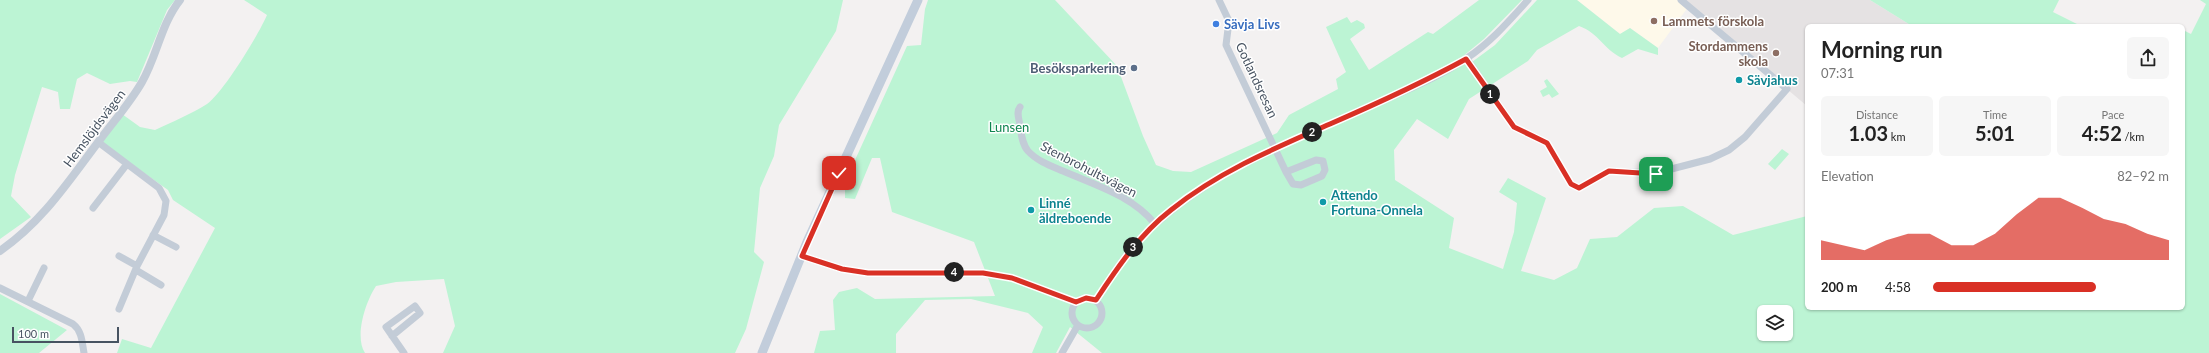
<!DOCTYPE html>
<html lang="en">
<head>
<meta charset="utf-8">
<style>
	:root { --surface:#fff; --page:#f6f6f6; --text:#222; --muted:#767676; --accent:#d93025 }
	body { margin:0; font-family:Lato,sans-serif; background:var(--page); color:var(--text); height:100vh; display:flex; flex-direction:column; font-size:15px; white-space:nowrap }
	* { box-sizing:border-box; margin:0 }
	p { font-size:13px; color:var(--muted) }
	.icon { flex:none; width:22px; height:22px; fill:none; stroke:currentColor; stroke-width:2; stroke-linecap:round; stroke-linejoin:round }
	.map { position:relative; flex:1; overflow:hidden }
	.panel { position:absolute; left:1805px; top:24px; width:380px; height:286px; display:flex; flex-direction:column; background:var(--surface); border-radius:6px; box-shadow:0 1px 3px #0004 }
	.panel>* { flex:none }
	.buttons { position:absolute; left:1757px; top:305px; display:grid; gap:8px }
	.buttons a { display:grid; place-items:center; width:36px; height:36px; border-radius:6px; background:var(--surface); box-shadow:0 1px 3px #0004; font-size:20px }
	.scale { position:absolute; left:12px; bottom:10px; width:107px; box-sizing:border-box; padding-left:4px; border:2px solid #475361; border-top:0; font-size:11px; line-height:14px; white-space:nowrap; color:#475361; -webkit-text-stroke:3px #fff; paint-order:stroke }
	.pin { position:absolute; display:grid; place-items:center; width:34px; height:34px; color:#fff; margin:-17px; border-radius:8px; box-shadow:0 2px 6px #0006 }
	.km { position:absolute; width:20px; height:20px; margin:-10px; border-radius:50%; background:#222; color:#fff; font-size:11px; line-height:20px; text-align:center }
	.round { display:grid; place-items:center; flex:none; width:42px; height:42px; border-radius:6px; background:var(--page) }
	.headline { display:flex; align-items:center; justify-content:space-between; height:68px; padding:0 16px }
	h1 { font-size:22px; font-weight:700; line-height:30px }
	.metrics { display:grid; grid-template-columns:repeat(3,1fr); gap:6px; height:68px; padding:4px 16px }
	.metrics div { display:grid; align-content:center; border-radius:6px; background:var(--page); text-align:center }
	.metrics b { font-size:20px; font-weight:700 }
	.metrics small { font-size:11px; font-weight:400 }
	.metrics p { font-size:11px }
	.chart { height:112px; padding:8px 16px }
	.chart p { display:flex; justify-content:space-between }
	.chart svg { width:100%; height:72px; margin-top:4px; fill:var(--accent); opacity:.7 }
	ul { padding:0 16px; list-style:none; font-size:13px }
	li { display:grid; grid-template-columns:64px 48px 1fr; align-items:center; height:30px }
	li i { height:10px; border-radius:5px; background:var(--accent) }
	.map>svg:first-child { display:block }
	.commercial { fill:#fef9ea }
	.education { fill:#e5e2e3 }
	.green { fill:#bcf4d4; fill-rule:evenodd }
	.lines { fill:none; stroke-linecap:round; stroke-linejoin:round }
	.minor { stroke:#c3ccd7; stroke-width:7 }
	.tertiary { stroke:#c3ccd7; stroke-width:8 }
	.secondary { stroke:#c2cddb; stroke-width:9 }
	.route-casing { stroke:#fff; stroke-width:8 }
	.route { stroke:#d93025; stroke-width:5 }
	.education-dot { fill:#8d6e63; stroke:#fff; stroke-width:1.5 }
	.shop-dot { fill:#3f7fe0; stroke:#fff; stroke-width:1.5 }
	.service-dot { fill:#5c6f8a; stroke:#fff; stroke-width:1.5 }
	.culture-dot { fill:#0f9aa8; stroke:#fff; stroke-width:1.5 }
	.labels { text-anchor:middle; stroke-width:3; stroke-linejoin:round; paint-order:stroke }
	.education-label { font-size:13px; font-weight:bold; fill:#785e54; stroke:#fff; text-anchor:start }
	.shop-label { font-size:13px; font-weight:bold; fill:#366cbe; stroke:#fff; text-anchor:start }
	.service-label { font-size:13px; font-weight:bold; fill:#4e5e75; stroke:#fff; text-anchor:end }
	.street-label { font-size:13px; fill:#475361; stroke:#fff }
	.culture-label { font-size:13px; font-weight:bold; fill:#0d838f; stroke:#fff; text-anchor:start }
	.park-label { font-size:13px; fill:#0e854f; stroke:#fff }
</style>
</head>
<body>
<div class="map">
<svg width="2209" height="353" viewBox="0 0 2209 353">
	<rect width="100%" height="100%" fill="#f3f1f1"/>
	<path class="commercial" d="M1577 0H1681L1689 6 1658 48 1630 28 1620 34Z"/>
	<path class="education" d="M1681 0H1870L1912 26H1807V106Z"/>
	<path class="green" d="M0 0H175L167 10 137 82 130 81 110 84 87 73 77 79 70 109H60L58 92 42 87 15 175 11 196 31 217 0 239Z
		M244 0H843L836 31 779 125 774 156 760 188 754 252 764 262 746 329 735 353H443L455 326 444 279 396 282 376 286C366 301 354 336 365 353H117L122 339 151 348 215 228 173 200 168 190 102 143 122 114 140 127 155 130C172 122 191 114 207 104 223 93 259 34 267 15Z
		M928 0H1055L1117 66 1143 136 1156 165 1173 171 1191 172 1277 133 1289 115 1338 89 1336 79 1346 72 1326 27 1347 17 1351 23 1357 20 1364 24 1365 28 1350 39 1369 70 1428 32 1433 34 1479 0H1522L1484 39 1462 57 1484 85 1472 62 1495 45 1537 0H1577L1620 34 1630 28 1658 48V55L1638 49 1622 58C1603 49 1599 33 1579 26L1537 50 1528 61 1469 99 1448 139 1417 119 1394 150 1395 180 1454 218 1449 248 1503 269 1514 232 1517 203 1499 192 1508 178 1546 198 1521 271 1554 280 1577 268 1590 239 1617 237 1654 208 1683 206 1733 235 1807 216V308H2183V30L2191 34 2206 4 2200 0H2209V353H1102L1070 327 1056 353H1032L1043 327 1028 313 971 299 925 300 896 334V353H814L820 331 835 330 833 300 839 292 857 288 875 299 995 296 974 242 892 212 880 158H872L855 199 845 198V182L907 46 921 45 925 9ZM1764 312H1786V334H1764Z
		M1870 0H2059L2053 12 2081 26H1912Z
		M1547 79 1559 94 1552 98 1549 94 1543 97 1540 91 1547 87 1544 81Z
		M1782 149 1789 154 1775 170 1768 164Z
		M0 294 67 330 39 353H0Z"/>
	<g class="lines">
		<path class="minor" d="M1219 0 1229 21 1226 45 1286 172 1316 160 1323 161 1325 170 1322 176 1301 185 1293 184 1286 172
			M1467 59 1514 127 1547 143 1571 184 1579 188 1609 171 1656 173 1710 159 1729 150 1745 137 1787 89 1681 0
			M1020 107C1016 112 1019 119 1020 125 1021 133 1022 144 1028 151 1037 161 1051 166 1063 171 1095 185 1133 196 1155 224
			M98 142 159 188 166 201 164 215 137 266 119 309
			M93 208 127 164
			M153 235 176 247
			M119 256 137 266
			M802 256 842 269 868 273H983L1012 278 1076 302
			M136 270 161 285
			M0 288 73 324C82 331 82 342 84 353
			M1072 313a15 15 0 1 1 30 0a15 15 0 1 1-30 0Z
			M28 301 44 268
			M1096 301C1109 281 1122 258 1138 241 1201 175 1285 144 1366 108 1400 93 1436 79 1467 58 1491 42 1509 21 1528 0
			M392 336 420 313 415 306 386 327 404 353
			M1062 353 1078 325"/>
		<path class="tertiary" d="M0 251C43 221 68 182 99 141 113 122 130 103 142 82 157 56 161 24 180 0"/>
		<path class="secondary" d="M762 353 807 242 918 0"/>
	</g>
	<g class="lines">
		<g class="route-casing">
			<path id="route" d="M839 173 802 256 842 269 868 273H983L1012 278 1076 302 1086 298 1096 300C1117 268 1140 234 1171 210 1218 172 1275 148 1330 124 1376 104 1422 83 1466 59L1514 127 1547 143 1571 184 1579 188 1609 171 1656 174"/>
		</g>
		<use href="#route" class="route"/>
	</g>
	<g class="education-dot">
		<circle cx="1654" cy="21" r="4"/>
		<circle cx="1776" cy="53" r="4"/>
	</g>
	<circle class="shop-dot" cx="1216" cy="24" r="4"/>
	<circle class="service-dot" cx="1134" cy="68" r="4"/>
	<g class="culture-dot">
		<circle cx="1739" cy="80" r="4"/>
		<circle cx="1323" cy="202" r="4"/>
		<circle cx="1031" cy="210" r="4"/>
	</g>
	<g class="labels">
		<g class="education-label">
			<text x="1662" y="26">Lammets förskola</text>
			<text x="1768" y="51" text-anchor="end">Stordammens<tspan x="1768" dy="15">skola</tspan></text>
		</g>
		<g class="shop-label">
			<text x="1224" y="29">Sävja Livs</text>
		</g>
		<g class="service-label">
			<text x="1126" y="73">Besöksparkering</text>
		</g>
		<g class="street-label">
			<text transform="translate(1257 80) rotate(65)" y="5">Gotlandsresan</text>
			<text transform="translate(94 128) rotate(-53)" y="5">Hemslöjdsvägen</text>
			<text transform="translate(1089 169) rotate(27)" y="5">Stenbrohultsvägen</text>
		</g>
		<g class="culture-label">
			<text x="1747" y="85">Sävjahus</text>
			<text x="1331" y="200">Attendo<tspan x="1331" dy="15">Fortuna-Onnela</tspan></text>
			<text x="1039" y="208">Linné<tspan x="1039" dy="15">äldreboende</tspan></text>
		</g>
		<g class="park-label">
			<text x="1009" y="132">Lunsen</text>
		</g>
	</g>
</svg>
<div class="buttons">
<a><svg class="icon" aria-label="layers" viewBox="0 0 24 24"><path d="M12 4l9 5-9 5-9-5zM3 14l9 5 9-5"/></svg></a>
</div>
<div class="scale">100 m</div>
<div class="pin" style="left:1656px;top:174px;background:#1e9e55"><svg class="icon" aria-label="arrive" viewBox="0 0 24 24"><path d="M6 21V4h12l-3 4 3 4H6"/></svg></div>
<div class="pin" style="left:839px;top:173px;background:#d93025"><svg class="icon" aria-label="check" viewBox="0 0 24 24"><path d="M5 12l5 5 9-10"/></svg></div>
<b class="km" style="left:1490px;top:94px">1</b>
<b class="km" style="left:1312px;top:132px">2</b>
<b class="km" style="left:1133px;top:247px">3</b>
<b class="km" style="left:954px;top:272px">4</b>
<section class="panel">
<div class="headline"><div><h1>Morning run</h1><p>07:31</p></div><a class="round"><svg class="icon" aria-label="share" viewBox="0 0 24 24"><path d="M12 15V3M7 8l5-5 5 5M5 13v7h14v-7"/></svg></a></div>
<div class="metrics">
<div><p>Distance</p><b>1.03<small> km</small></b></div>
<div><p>Time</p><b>5:01</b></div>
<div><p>Pace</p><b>4:52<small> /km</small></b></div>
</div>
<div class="chart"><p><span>Elevation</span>82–92 m</p>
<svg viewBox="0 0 160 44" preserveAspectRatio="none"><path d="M0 44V32L10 35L20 38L30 32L40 28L50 28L60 35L70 35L80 28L90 16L100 6L110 6L120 12L130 19L140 22L150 28L160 32V44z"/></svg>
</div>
<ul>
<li><b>200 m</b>4:58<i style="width:69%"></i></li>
</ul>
</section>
</div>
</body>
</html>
